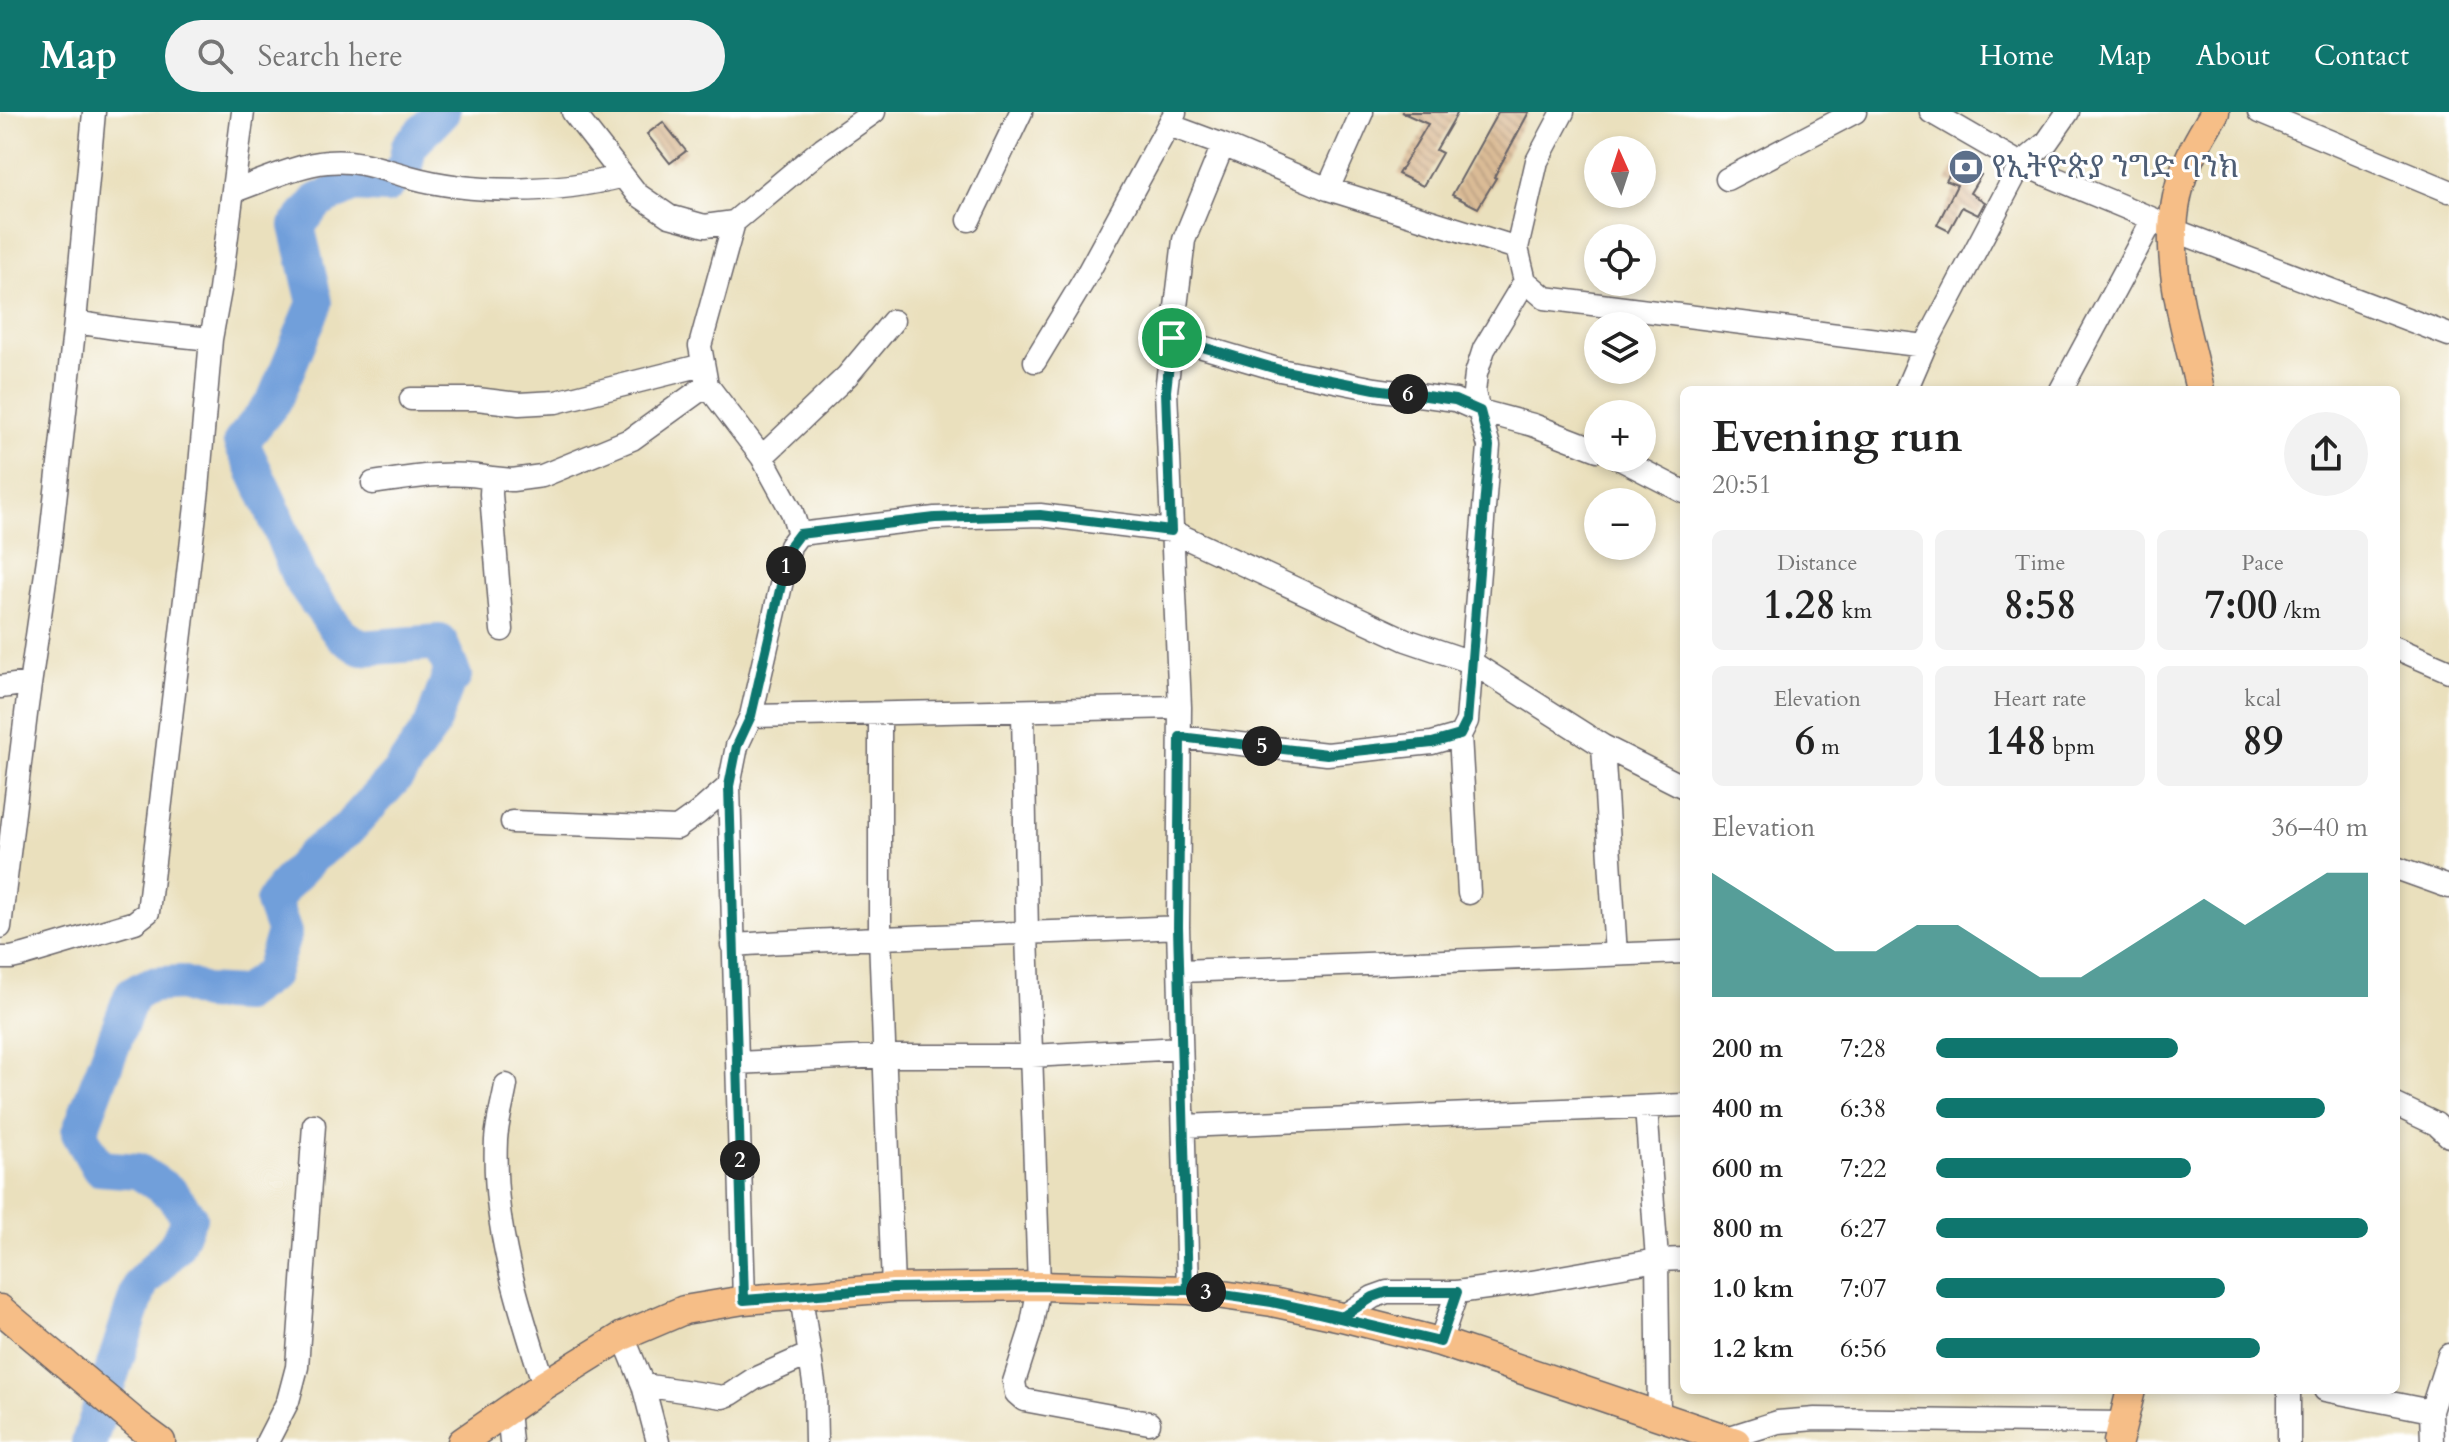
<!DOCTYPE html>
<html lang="en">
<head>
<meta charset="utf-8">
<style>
	:root { --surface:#fff; --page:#f2f2f2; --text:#222; --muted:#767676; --accent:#0f766e }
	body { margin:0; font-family:Cardo,"Noto Serif Ethiopic",serif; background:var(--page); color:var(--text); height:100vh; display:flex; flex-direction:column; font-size:30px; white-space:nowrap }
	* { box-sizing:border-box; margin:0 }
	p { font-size:26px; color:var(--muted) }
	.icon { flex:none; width:44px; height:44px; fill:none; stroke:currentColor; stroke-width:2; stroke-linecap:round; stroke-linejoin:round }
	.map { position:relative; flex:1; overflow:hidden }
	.panel { position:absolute; left:1680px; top:274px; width:720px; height:1008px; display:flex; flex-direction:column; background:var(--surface); border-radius:12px; box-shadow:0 4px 12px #0003 }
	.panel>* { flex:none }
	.needle { width:52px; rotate:357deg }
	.buttons { position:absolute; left:1584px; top:24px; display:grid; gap:16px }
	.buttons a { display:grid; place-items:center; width:72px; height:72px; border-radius:50%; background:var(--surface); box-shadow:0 4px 12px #0003; font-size:40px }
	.pin { position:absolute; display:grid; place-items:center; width:68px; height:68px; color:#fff; margin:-34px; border:4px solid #fff; border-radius:50%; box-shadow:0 2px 8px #0007 }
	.km { position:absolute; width:40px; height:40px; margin:-20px; border-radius:50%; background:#222; color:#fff; font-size:22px; line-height:40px; text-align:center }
	.round { display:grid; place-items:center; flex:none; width:84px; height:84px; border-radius:42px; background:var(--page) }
	.head { display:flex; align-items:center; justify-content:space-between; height:136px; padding:0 32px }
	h1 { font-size:44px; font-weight:700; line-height:60px }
	.metrics { display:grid; grid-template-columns:repeat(3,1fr); gap:12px; height:136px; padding:8px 32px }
	.metrics div { display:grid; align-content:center; border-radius:12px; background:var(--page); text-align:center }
	.metrics b { font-size:40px; font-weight:700 }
	.metrics small { font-size:22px; font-weight:400 }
	.metrics p { font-size:22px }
	.chart { height:224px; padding:16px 32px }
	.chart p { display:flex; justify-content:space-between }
	.chart svg { width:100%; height:144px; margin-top:8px; fill:var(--accent); opacity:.7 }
	ul { padding:0 32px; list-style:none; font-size:26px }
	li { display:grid; grid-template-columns:128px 96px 1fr; align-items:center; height:60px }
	li i { height:20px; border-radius:10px; background:var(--accent) }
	header { display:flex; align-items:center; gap:48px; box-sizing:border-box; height:112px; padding:0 40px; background:var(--accent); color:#fff }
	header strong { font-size:38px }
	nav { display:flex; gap:44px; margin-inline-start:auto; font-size:28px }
	.search { width:560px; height:72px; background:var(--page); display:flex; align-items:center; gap:20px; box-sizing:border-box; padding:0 28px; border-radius:44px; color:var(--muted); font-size:30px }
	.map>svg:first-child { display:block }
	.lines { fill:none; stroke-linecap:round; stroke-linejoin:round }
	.river { stroke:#719fda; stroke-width:36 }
	.building { fill:url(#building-back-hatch) }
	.minor-casing { stroke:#686468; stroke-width:25 }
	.major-casing { stroke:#686468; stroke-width:31 }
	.minor { stroke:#fff; stroke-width:22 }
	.major { stroke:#f6be87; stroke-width:28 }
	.route-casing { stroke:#fff; stroke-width:16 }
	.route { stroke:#0f766e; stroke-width:10 }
	.labels { text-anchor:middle; stroke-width:6; stroke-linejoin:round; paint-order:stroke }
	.service-label { font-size:30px; fill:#4e5e75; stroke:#fff; text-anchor:start }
</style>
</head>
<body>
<header>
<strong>Map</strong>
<div class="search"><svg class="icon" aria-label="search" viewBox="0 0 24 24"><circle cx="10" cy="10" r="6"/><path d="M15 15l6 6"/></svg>Search here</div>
<nav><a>Home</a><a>Map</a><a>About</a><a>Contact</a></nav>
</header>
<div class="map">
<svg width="2449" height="1330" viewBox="0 0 2449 1330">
	<defs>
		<pattern id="building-back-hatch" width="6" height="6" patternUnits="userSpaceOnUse" patternTransform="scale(2)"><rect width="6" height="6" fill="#dabb96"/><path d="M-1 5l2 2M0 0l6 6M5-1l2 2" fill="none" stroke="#bba082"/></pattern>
	</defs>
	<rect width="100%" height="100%" fill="#fff"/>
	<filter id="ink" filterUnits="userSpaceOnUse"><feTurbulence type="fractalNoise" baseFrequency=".0125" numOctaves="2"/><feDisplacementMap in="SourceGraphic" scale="16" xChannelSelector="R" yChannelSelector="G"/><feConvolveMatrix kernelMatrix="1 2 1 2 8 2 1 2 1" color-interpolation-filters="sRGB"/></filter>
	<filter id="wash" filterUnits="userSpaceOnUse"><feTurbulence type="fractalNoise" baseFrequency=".006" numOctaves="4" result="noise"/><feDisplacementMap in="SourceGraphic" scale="32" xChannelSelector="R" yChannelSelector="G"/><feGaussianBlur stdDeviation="1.8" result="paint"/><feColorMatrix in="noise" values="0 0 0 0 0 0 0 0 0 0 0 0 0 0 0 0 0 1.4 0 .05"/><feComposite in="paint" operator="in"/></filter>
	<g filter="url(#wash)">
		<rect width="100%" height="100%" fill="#eae0bd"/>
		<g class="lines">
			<path class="river" d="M89 1330 141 1171 176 1134 189 1105 171 1081 138 1059 99 1056 79 1021 132 882 151 873 181 871 204 880 243 882 271 862 284 821 273 790 285 773 313 743 347 718 399 661 431 615 449 566 454 564 440 530 361 536 341 523 299 465 271 394 241 330 274 289 315 191 297 114 318 89 354 72 386 74 405 54 409 34 442 0"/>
		</g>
		<g id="blocks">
			<path class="building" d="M1401 0H1458L1436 38 1442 41 1423 74 1398 62 1428 12Z
				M1498 0H1529L1494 65 1496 66 1478 96 1452 83Z
				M663 10 686 39 670 51 647 22Z
				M1956 51 1981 63 1970 81 1985 90 1978 103 1962 95 1949 119 1937 113 1957 73 1946 69Z"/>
		</g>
	</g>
	<g filter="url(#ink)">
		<use href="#blocks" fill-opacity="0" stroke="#686468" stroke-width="2"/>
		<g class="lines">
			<g class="minor-casing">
				<path id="minor" d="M573 0 637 82 669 104 705 114 734 110 823 36 874 0
					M1563 0 1537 49 1517 136 1525 169 1545 186 1925 234
					M1931 0 2021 52 2153 107 2171 117 2449 223
					M2259 0 2449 79
					M1169 13 1223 33 1328 77 1517 136
					M1727 67 1855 0
					M1328 77 1362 0
					M234 79C260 70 300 52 327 50 358 47 381 57 410 65 475 83 558 81 623 64
					M969 108 1021 0
					M734 110 700 234 707 273 762 345 792 400 799 422 935 406 1040 403 1171 419 1406 528 1471 550 1603 634 1684 675
					M75 210 133 219 211 227
					M1172 226 1280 258 1375 277 1455 288 1480 299 1533 313 1598 338
					M1035 249 1084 168 1175 1
					M1906 278 1925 234 2021 52 2047 30 2068 0
					M2061 278 2153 107
					M411 287H477L519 292 556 290 703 253
					M762 345 847 264 893 209
					M1618 346 1684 380
					M373 371C413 365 452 358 492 366
					M502 518 491 382 492 366 512 368 542 364 632 327 707 273
					M2396 536 2449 559
					M0 575 30 571
					M1023 600 1027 822 1039 1174 1031 1217 1014 1270 1016 1281 1024 1288 1149 1311
					M880 602V824L893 1176
					M751 604 1180 595
					M1180 625 1327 642 1432 631 1460 623
					M1603 634 1616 843
					M512 710 677 716 698 701 729 674
					M2396 756 2449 775
					M1469 781 1460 623 1467 609 1489 334 1474 281 1476 262 1484 237 1525 169
					M0 815 27 594 50 433 75 210 94 0
					M732 833C881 824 1029 822 1178 815
					M0 846H11L24 843 135 810 148 800 198 377 211 227 220 178 243 0
					M1180 859 1684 840
					M737 951 884 944H1031L1181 936
					M506 973C503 991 497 1010 496 1028 492 1113 518 1193 544 1273
					M2396 993 2436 1012 2449 1024
					M1646 995 1657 1148 1659 1304
					M1184 1014 1684 993
					M1188 1178 1178 815 1180 595 1166 279 1184 128 1223 33
					M801 1184 815 1278 816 1330
					M744 1188 729 674 737 634 751 604 790 434 799 422
					M1342 1205 1373 1185 1387 1180H1457
					M623 1224 643 1273 658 1330
					M1440 1230 1457 1180 1532 1170 1657 1148 1684 1147
					M643 1273 723 1285 731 1282 754 1267 810 1242
					M2325 1278 2431 1299
					M508 1298 511 1330
					M267 1330 288 1289 297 1255 314 1013
					M1725 1330 1727 1326 1778 1310 1815 1307 2123 1311
					M2289 1330V1278
					M2432 1330 2431 1299 2449 1243"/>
			</g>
			<g class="major-casing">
				<path id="major" d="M2200 278C2182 200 2154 120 2191 43 2198 28 2207 14 2215 0
					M0 1197 138 1313 161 1330
					M462 1330 544 1273 623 1224 684 1198 744 1188 893 1176 1039 1174 1188 1178 1272 1190 1342 1205 1440 1230 1736 1330
					M2118 1330 2131 1278"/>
			</g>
			<use href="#minor" class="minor"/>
			<use href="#major" class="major"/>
		</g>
	</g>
	<g class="lines" filter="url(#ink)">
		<g class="route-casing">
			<path id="route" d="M1172 226 1166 279 1171 419 1040 403 935 406 799 422 790 434 751 604 737 634 729 674 744 1188 893 1176 1039 1174 1188 1178 1272 1190 1342 1205 1373 1185 1387 1180H1457L1440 1230 1272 1190 1188 1178 1178 815 1180 625 1327 642 1432 631 1460 623 1467 609 1489 334 1480 299 1455 288 1375 277 1280 258 1172 226"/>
		</g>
		<use href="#route" class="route"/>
	</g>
	<defs>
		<g id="bank-disc" transform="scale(1.8)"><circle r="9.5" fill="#5c6f8a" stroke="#fff"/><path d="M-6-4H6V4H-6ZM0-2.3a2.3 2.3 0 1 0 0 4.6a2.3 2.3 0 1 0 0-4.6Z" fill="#fff"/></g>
	</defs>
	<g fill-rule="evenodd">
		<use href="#bank-disc" x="1966" y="55"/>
	</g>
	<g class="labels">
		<g class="service-label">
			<text x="1992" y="65">የኢትዮጵያ ንግድ ባንክ</text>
		</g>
	</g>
</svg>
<div class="buttons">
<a><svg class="needle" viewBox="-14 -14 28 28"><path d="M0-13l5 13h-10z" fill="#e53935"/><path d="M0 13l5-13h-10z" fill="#767676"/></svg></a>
<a><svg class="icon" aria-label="locate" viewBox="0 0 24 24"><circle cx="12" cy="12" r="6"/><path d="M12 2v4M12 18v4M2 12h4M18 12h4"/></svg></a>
<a><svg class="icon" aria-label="layers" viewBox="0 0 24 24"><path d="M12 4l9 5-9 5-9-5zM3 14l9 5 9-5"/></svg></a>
<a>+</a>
<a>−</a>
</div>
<div class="pin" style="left:1172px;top:226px;background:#1e9e55"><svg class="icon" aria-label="arrive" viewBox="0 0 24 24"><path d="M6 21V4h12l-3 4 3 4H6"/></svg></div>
<b class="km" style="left:786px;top:454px">1</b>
<b class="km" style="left:740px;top:1048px">2</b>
<b class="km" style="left:1206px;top:1180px">3</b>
<b class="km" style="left:1262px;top:634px">5</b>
<b class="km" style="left:1408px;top:282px">6</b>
<section class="panel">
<div class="head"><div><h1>Evening run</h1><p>20:51</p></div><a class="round"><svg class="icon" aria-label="share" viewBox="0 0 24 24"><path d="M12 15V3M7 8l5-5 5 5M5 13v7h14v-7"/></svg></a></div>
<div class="metrics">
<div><p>Distance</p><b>1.28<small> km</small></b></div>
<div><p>Time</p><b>8:58</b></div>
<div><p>Pace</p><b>7:00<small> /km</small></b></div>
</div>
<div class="metrics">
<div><p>Elevation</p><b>6<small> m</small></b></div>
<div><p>Heart rate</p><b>148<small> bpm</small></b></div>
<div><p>kcal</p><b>89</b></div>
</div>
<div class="chart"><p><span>Elevation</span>36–40 m</p>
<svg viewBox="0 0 160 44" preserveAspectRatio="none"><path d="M0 44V6L10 14L20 22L30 30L40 30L50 22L60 22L70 30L80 38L90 38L100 30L110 22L120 14L130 22L140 14L150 6L160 6V44z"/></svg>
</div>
<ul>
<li><b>200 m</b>7:28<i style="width:56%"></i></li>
<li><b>400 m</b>6:38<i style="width:90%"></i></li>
<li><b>600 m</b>7:22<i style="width:59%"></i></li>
<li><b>800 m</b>6:27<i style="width:100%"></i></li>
<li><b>1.0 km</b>7:07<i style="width:67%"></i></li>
<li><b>1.2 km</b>6:56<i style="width:75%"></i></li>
</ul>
</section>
</div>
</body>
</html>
